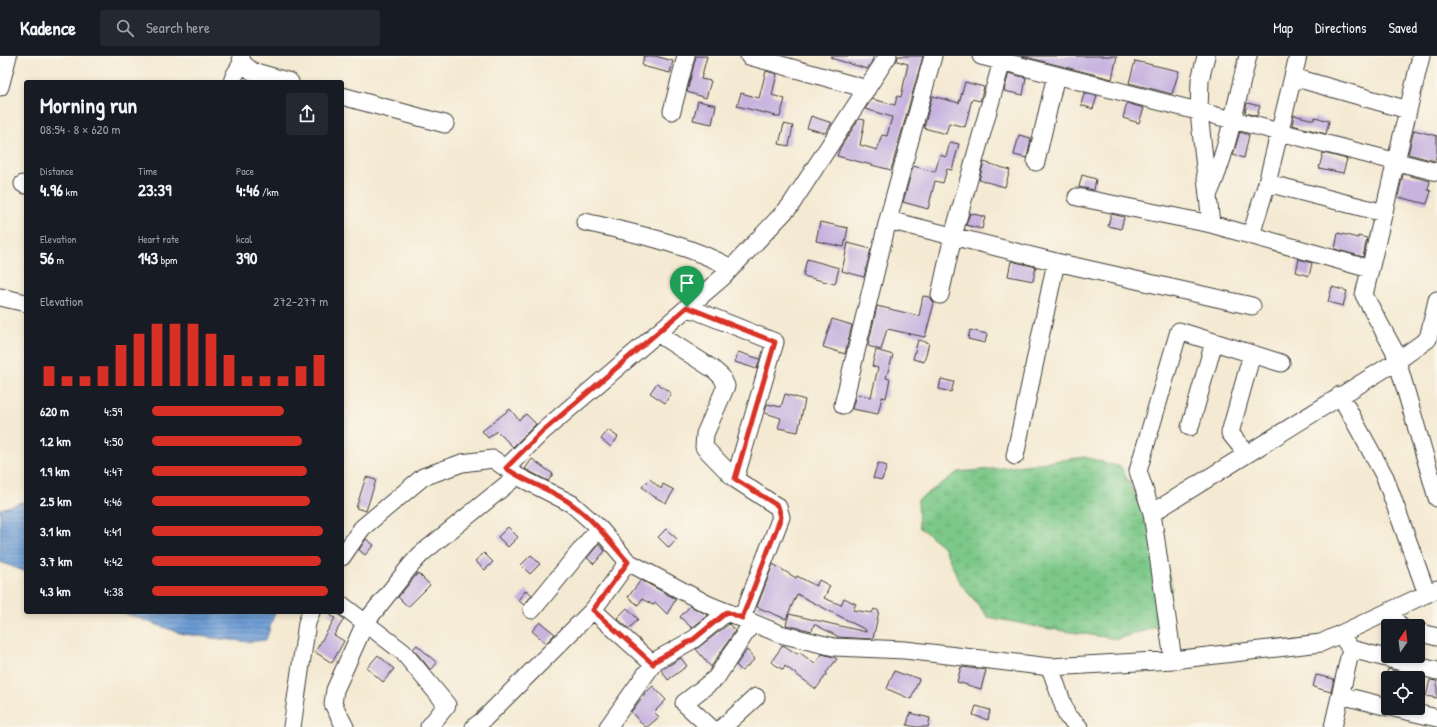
<!DOCTYPE html>
<html lang="en">
<head>
<meta charset="utf-8">
<style>
	:root { --surface:#171b24; --page:#242831; --text:#f1f3f6; --muted:#9ea1a6; --line:#363941; --accent:#d93025 }
	body { margin:0; font-family:"Patrick Hand",sans-serif; background:var(--page); color:var(--text); height:100vh; display:flex; flex-direction:column; font-size:15px; white-space:nowrap }
	* { box-sizing:border-box; margin:0 }
	p { font-size:13px; color:var(--muted) }
	.icon { flex:none; width:22px; height:22px; fill:none; stroke:currentColor; stroke-width:2; stroke-linecap:round; stroke-linejoin:round }
	.map { position:relative; flex:1; overflow:hidden }
	.panel { position:absolute; left:24px; top:24px; width:320px; height:534px; display:flex; flex-direction:column; background:var(--surface); border-radius:4px; box-shadow:0 2px 6px #0003 }
	.panel>* { flex:none }
	.needle { width:26px; rotate:14deg }
	.buttons { position:absolute; left:1381px; top:563px; display:grid; gap:8px }
	.buttons a { display:grid; place-items:center; width:44px; height:44px; border-radius:4px; background:var(--surface); box-shadow:0 2px 6px #0003; font-size:20px }
	.pin { position:absolute; display:grid; place-items:center; width:34px; height:34px; color:#fff; margin:-41px -17px; border-radius:50% 50% 50% 0; rotate:-45deg; box-shadow:0 0 4px #0007 }
	.pin .icon { rotate:45deg }
	.round { display:grid; place-items:center; flex:none; width:42px; height:42px; border-radius:4px; background:var(--page) }
	.headline { display:flex; align-items:center; justify-content:space-between; height:68px; padding:0 16px }
	h1 { font-size:22px; font-weight:700; line-height:30px }
	.figures { display:grid; grid-template-columns:repeat(3,1fr); gap:6px; height:68px; padding:4px 16px }
	.figures div { display:grid; align-content:center }
	.figures b { font-size:17px; font-weight:700 }
	.figures small { font-size:11px; font-weight:400 }
	.figures p { font-size:11px }
	.chart { height:112px; padding:8px 16px }
	.chart p { display:flex; justify-content:space-between }
	.chart svg { width:100%; height:72px; margin-top:4px; stroke:var(--accent); stroke-width:6 }
	ul { padding:0 16px; list-style:none; font-size:13px }
	li { display:grid; grid-template-columns:64px 48px 1fr; align-items:center; height:30px }
	li i { height:10px; border-radius:5px; background:var(--accent) }
	header { display:flex; align-items:center; gap:24px; box-sizing:border-box; height:56px; padding:0 20px; background:var(--surface); border-bottom:1px solid var(--line) }
	header strong { font-size:19px }
	nav { display:flex; gap:22px; margin-inline-start:auto; font-size:14px }
	.search { width:280px; height:36px; background:var(--page); display:flex; align-items:center; gap:10px; box-sizing:border-box; padding:0 14px; border-radius:4px; color:var(--muted); font-size:15px }
	.map>svg:first-child { display:block }
	.wetland { fill:url(#wetland-marsh); stroke:#4c7252 }
	.water { fill:url(#water-rules); stroke:#445c78 }
	.building { fill:#c8b3df }
	.lines { fill:none; stroke-linecap:round; stroke-linejoin:round }
	.minor-casing { stroke:#3c3b37; stroke-width:19 }
	.minor { stroke:#fff; stroke-width:17 }
	.route-casing { stroke:#fff; stroke-width:8 }
	.route { stroke:#d93025; stroke-width:5 }
</style>
</head>
<body>
<header>
<strong>Kadence</strong>
<div class="search"><svg class="icon" aria-label="search" viewBox="0 0 24 24"><circle cx="10" cy="10" r="6"/><path d="M15 15l6 6"/></svg>Search here</div>
<nav><a>Map</a><a>Directions</a><a>Saved</a></nav>
</header>
<div class="map">
<svg width="1437" height="671" viewBox="0 0 1437 671">
	<defs>
		<pattern id="wetland-marsh" width="20" height="14" patternUnits="userSpaceOnUse"><rect width="20" height="14" fill="#7bc888"/><path d="M1 5h8M5 5V1M11 12h8M15 12V8" fill="none" stroke="#6aab75"/></pattern>
		<pattern id="water-rules" width="6" height="5" patternUnits="userSpaceOnUse"><rect width="6" height="5" fill="#6c9cd5"/><path d="M0 2.5h6" fill="none" stroke="#587eac"/></pattern>
	</defs>
	<rect width="100%" height="100%" fill="#fbf7ec"/>
	<filter id="ink" filterUnits="userSpaceOnUse"><feTurbulence type="fractalNoise" baseFrequency=".025" numOctaves="2"/><feDisplacementMap in="SourceGraphic" scale="8" xChannelSelector="R" yChannelSelector="G"/><feConvolveMatrix kernelMatrix="1 2 1 2 8 2 1 2 1" color-interpolation-filters="sRGB"/></filter>
	<filter id="wash" filterUnits="userSpaceOnUse"><feTurbulence type="fractalNoise" baseFrequency=".012" numOctaves="4" result="noise"/><feDisplacementMap in="SourceGraphic" scale="16" xChannelSelector="R" yChannelSelector="G"/><feGaussianBlur stdDeviation="0.9" result="paint"/><feColorMatrix in="noise" values="0 0 0 0 0 0 0 0 0 0 0 0 0 0 0 0 0 1.4 0 .05"/><feComposite in="paint" operator="in"/></filter>
	<g filter="url(#wash)">
		<rect width="100%" height="100%" fill="#f4e9d2"/>
		<path class="wetland" d="M1084 401 1121 411 1162 492 1172 532 1156 571 1117 583 1044 572 988 561 961 528 943 490 919 471 918 444 958 416 1003 412Z"/>
		<path class="water" d="M26 445V516L0 506V453Z
			M121 556H275L266 584 250 586 221 583 183 578Z"/>
		<g id="blocks">
			<path class="building" d="M644 0H655L673 5 670 17 642 10Z
				M696 0H707L701 23 711 25 706 42 687 36Z
				M831 0H874L871 7 867 13 831 2Z
				M898 0H923L891 114 837 100 840 92 859 63 865 64 860 89 877 94 882 79 887 80 892 61 865 53 872 43 895 49 897 40 901 41 908 8 897 5Z
				M1022 0H1117L1112 23Z
				M1135 5 1179 15 1172 38 1129 27Z
				M766 15 777 18 772 39 785 43 780 61 737 50 741 37 759 42Z
				M1009 17 1026 22 1023 39 1004 35Z
				M965 26 984 31 980 45 972 43 965 71 949 67 946 78 924 72 932 40 959 47Z
				M1084 37 1097 40 1093 53 1081 49Z
				M698 45 716 49 712 68 693 64Z
				M1127 47 1144 52 1139 67 1123 62Z
				M1247 47 1260 50 1257 60 1245 57Z
				M1294 59 1314 64 1315 61 1329 65 1326 78 1292 69Z
				M811 60 832 67 825 77 807 72Z
				M784 68 793 70 789 90 779 88Z
				M1414 74 1437 80V96L1435 105 1408 98Z
				M1240 76 1249 79 1244 102 1233 99Z
				M1019 79 1031 82 1027 102 1014 99Z
				M950 86 959 88 952 114 947 113 943 127 935 125 928 153 903 146 913 110 935 116 940 99 946 101Z
				M1323 97 1347 103 1343 117 1319 112Z
				M984 106 1010 114 1005 131 979 124Z
				M1403 118 1430 125 1428 134 1431 135 1427 148 1398 141Z
				M1082 119 1096 123 1094 134 1079 131Z
				M970 157 985 161 982 173 966 169Z
				M1111 158 1124 161 1121 173 1108 170Z
				M820 166 848 172 844 191 816 185Z
				M1338 177 1358 182V180L1367 182 1363 201 1335 193Z
				M848 187 871 193 864 221 842 215Z
				M807 203 839 212 835 228 803 220Z
				M1299 203 1312 207 1309 220 1296 216Z
				M1011 205 1036 211 1033 225 1008 220Z
				M1332 231 1347 235 1343 250 1328 246Z
				M923 240 930 241 934 247 925 281 887 273 881 294 868 290 877 250 919 260Z
				M832 263 852 269 845 298 823 291Z
				M970 274 987 278 985 287 968 283Z
				M918 284 929 287 924 306 913 303Z
				M876 294 893 299 886 322 890 323 886 342 882 341 878 358 852 353 856 338 871 341 878 312 872 310Z
				M738 296 760 303 757 313 735 306Z
				M941 323 954 326 951 336 939 333Z
				M657 327 671 337 665 347 650 337Z
				M785 338 805 344 798 376 778 372 781 362 765 357 767 348 781 351Z
				M510 353 519 364 526 358 536 368 513 391 497 375 488 382 482 375Z
				M608 374 618 381 611 391 601 383Z
				M532 403 553 418 548 425 525 413Z
				M878 407 887 410 882 424 873 422Z
				M366 421 376 424 366 455 356 452Z
				M650 423 661 433 663 428 674 434 666 447 653 440 642 431Z
				M508 471 518 481 508 491 498 481Z
				M666 473 677 483 669 492 658 481Z
				M366 483 374 489 365 499 359 494Z
				M599 488 605 495 594 508 587 502Z
				M484 497 493 506 485 514 475 505Z
				M531 499 540 508 530 518 521 509Z
				M773 508 796 522 797 520 816 530 819 524 830 530 824 542 841 549 844 542 856 548 853 554 872 557 874 553 879 555 873 583 837 581V580L814 568 812 575 786 569 789 558 866 576V574L797 538 786 563 757 551Z
				M418 517 430 529 408 551 398 541Z
				M641 524 676 543 667 558 656 547 653 549 642 543 638 549 628 541Z
				M526 534 532 539 524 549 518 544Z
				M690 550 708 559 692 572 680 561Z
				M627 552 638 563 629 573 617 562Z
				M326 556H335L344 563 334 579 344 585 332 607 315 596 335 562Z
				M540 566 555 578 546 587 532 575Z
				M729 568 735 575 711 611 696 593Z
				M417 589 437 607 431 614 413 593Z
				M783 589 797 598 799 596 815 608 822 598 834 601 837 603 826 617 827 618 816 633 785 610 783 614 771 606Z
				M747 594 755 603 742 615 736 609Z
				M378 599 394 613 383 626 367 612Z
				M681 602 687 610 668 624 661 614Z
				M961 611 986 614 981 633 957 626Z
				M1388 613 1399 616 1398 622H1385Z
				M894 615 908 620 909 619 919 623 911 643 887 633Z
				M1316 619 1334 623 1331 636 1313 631Z
				M1430 624 1437 625V642L1426 640Z
				M653 630 666 644 654 656 659 661 647 671H645L631 656 640 644 645 639 644 638Z
				M976 650 990 654 988 664 973 659Z
				M910 657 930 662 928 671H916L907 669Z"/>
		</g>
	</g>
	<g filter="url(#ink)">
		<use href="#blocks" fill-opacity="0" stroke="#3c3b37" stroke-width="1"/>
		<g class="lines">
			<g class="minor-casing">
				<path id="minor" d="M241 0 242 7 252 15 290 26
					M749 0 867 33
					M981 0 1437 116
					M1206 0 1200 24 1199 56 1211 168
					M1421 0 1364 239 1394 294 1437 442
					M1293 21 1408 54
					M232 26 234 20 242 7
					M0 31 8 0
					M342 40 445 68
					M672 55 686 0
					M1036 106 1056 19
					M1267 127 1384 157
					M23 128 26 129
					M1209 137C1228 94 1236 46 1248 0
					M1077 141 1211 168 1370 213
					M888 164 1056 206 1252 250
					M585 166C632 177 689 188 731 212
					M1251 179 1267 127 1298 0
					M940 239 953 180 1002 5
					M0 241 26 247
					M687 251 775 286 735 423
					M657 277 713 313 722 321 726 330 705 378 704 391 735 423 778 451 781 461 742 562
					M1340 339 1385 421 1427 538
					M843 349 888 164 933 0
					M1190 371 1214 286
					M1246 397 1230 377 1252 298
					M1015 400 1056 206
					M506 412 542 376 723 221 790 150 888 0
					M1152 457 1397 305 1428 283 1437 244
					M342 501 362 472 423 421 462 407 493 403 517 420 572 448 599 472 628 506 707 548 780 578 834 591 905 594 1050 611 1173 604 1321 587 1437 533
					M342 549 403 596 447 649 429 671
					M532 554 599 472
					M593 554 653 608
					M1388 556 1400 570
					M1418 576 1437 581
					M1351 593 1437 615
					M1173 604 1152 457 1138 415 1179 275 1281 307
					M1050 611 1067 660 1079 671
					M1340 639 1388 651
					M1394 652 1437 662
					M292 671 307 567 311 556
					M345 671 333 648 335 634 365 567 411 509 421 498 517 420
					M474 671 482 665 593 554 628 506
					M608 671 655 605 694 583 727 556
					M710 671 684 647 716 622 752 567
					M723 671 756 641
					M1333 671 1351 593 1340 578"/>
			</g>
			<use href="#minor" class="minor"/>
		</g>
	</g>
	<g class="lines" filter="url(#ink)">
		<g class="route-casing">
			<path id="route" d="M687 251 775 286 735 423 778 450 781 461 742 562 727 556 694 583 655 605 653 608 593 554 628 506C610 486 594 464 573 449 552 433 526 427 506 412L542 376Z"/>
		</g>
		<use href="#route" class="route"/>
	</g>
</svg>
<div class="buttons">
<a><svg class="needle" viewBox="-14 -14 28 28"><path d="M0-13l5 13h-10z" fill="#e53935"/><path d="M0 13l5-13h-10z" fill="#9ea1a6"/></svg></a>
<a><svg class="icon" aria-label="locate" viewBox="0 0 24 24"><circle cx="12" cy="12" r="6"/><path d="M12 2v4M12 18v4M2 12h4M18 12h4"/></svg></a>
</div>
<div class="pin" style="left:687px;top:251px;background:#1e9e55"><svg class="icon" aria-label="arrive" viewBox="0 0 24 24"><path d="M6 21V4h12l-3 4 3 4H6"/></svg></div>
<section class="panel">
<div class="headline"><div><h1>Morning run</h1><p>08:54 · 8 × 620 m</p></div><a class="round"><svg class="icon" aria-label="share" viewBox="0 0 24 24"><path d="M12 15V3M7 8l5-5 5 5M5 13v7h14v-7"/></svg></a></div>
<div class="figures">
<div><p>Distance</p><b>4.96<small> km</small></b></div>
<div><p>Time</p><b>23:39</b></div>
<div><p>Pace</p><b>4:46<small> /km</small></b></div>
</div>
<div class="figures">
<div><p>Elevation</p><b>56<small> m</small></b></div>
<div><p>Heart rate</p><b>143<small> bpm</small></b></div>
<div><p>kcal</p><b>390</b></div>
</div>
<div class="chart"><p><span>Elevation</span>272–277 m</p>
<svg viewBox="0 0 160 44" preserveAspectRatio="none"><path d="M5 44V32M15 44V38M25 44V38M35 44V32M45 44V19M55 44V12M65 44V6M75 44V6M85 44V6M95 44V12M105 44V25M115 44V38M125 44V38M135 44V38M145 44V32M155 44V25"/></svg>
</div>
<ul>
<li><b>620 m</b>4:59<i style="width:75%"></i></li>
<li><b>1.2 km</b>4:50<i style="width:85%"></i></li>
<li><b>1.9 km</b>4:47<i style="width:88%"></i></li>
<li><b>2.5 km</b>4:46<i style="width:90%"></i></li>
<li><b>3.1 km</b>4:41<i style="width:97%"></i></li>
<li><b>3.7 km</b>4:42<i style="width:96%"></i></li>
<li><b>4.3 km</b>4:38<i style="width:100%"></i></li>
</ul>
</section>
</div>
</body>
</html>
